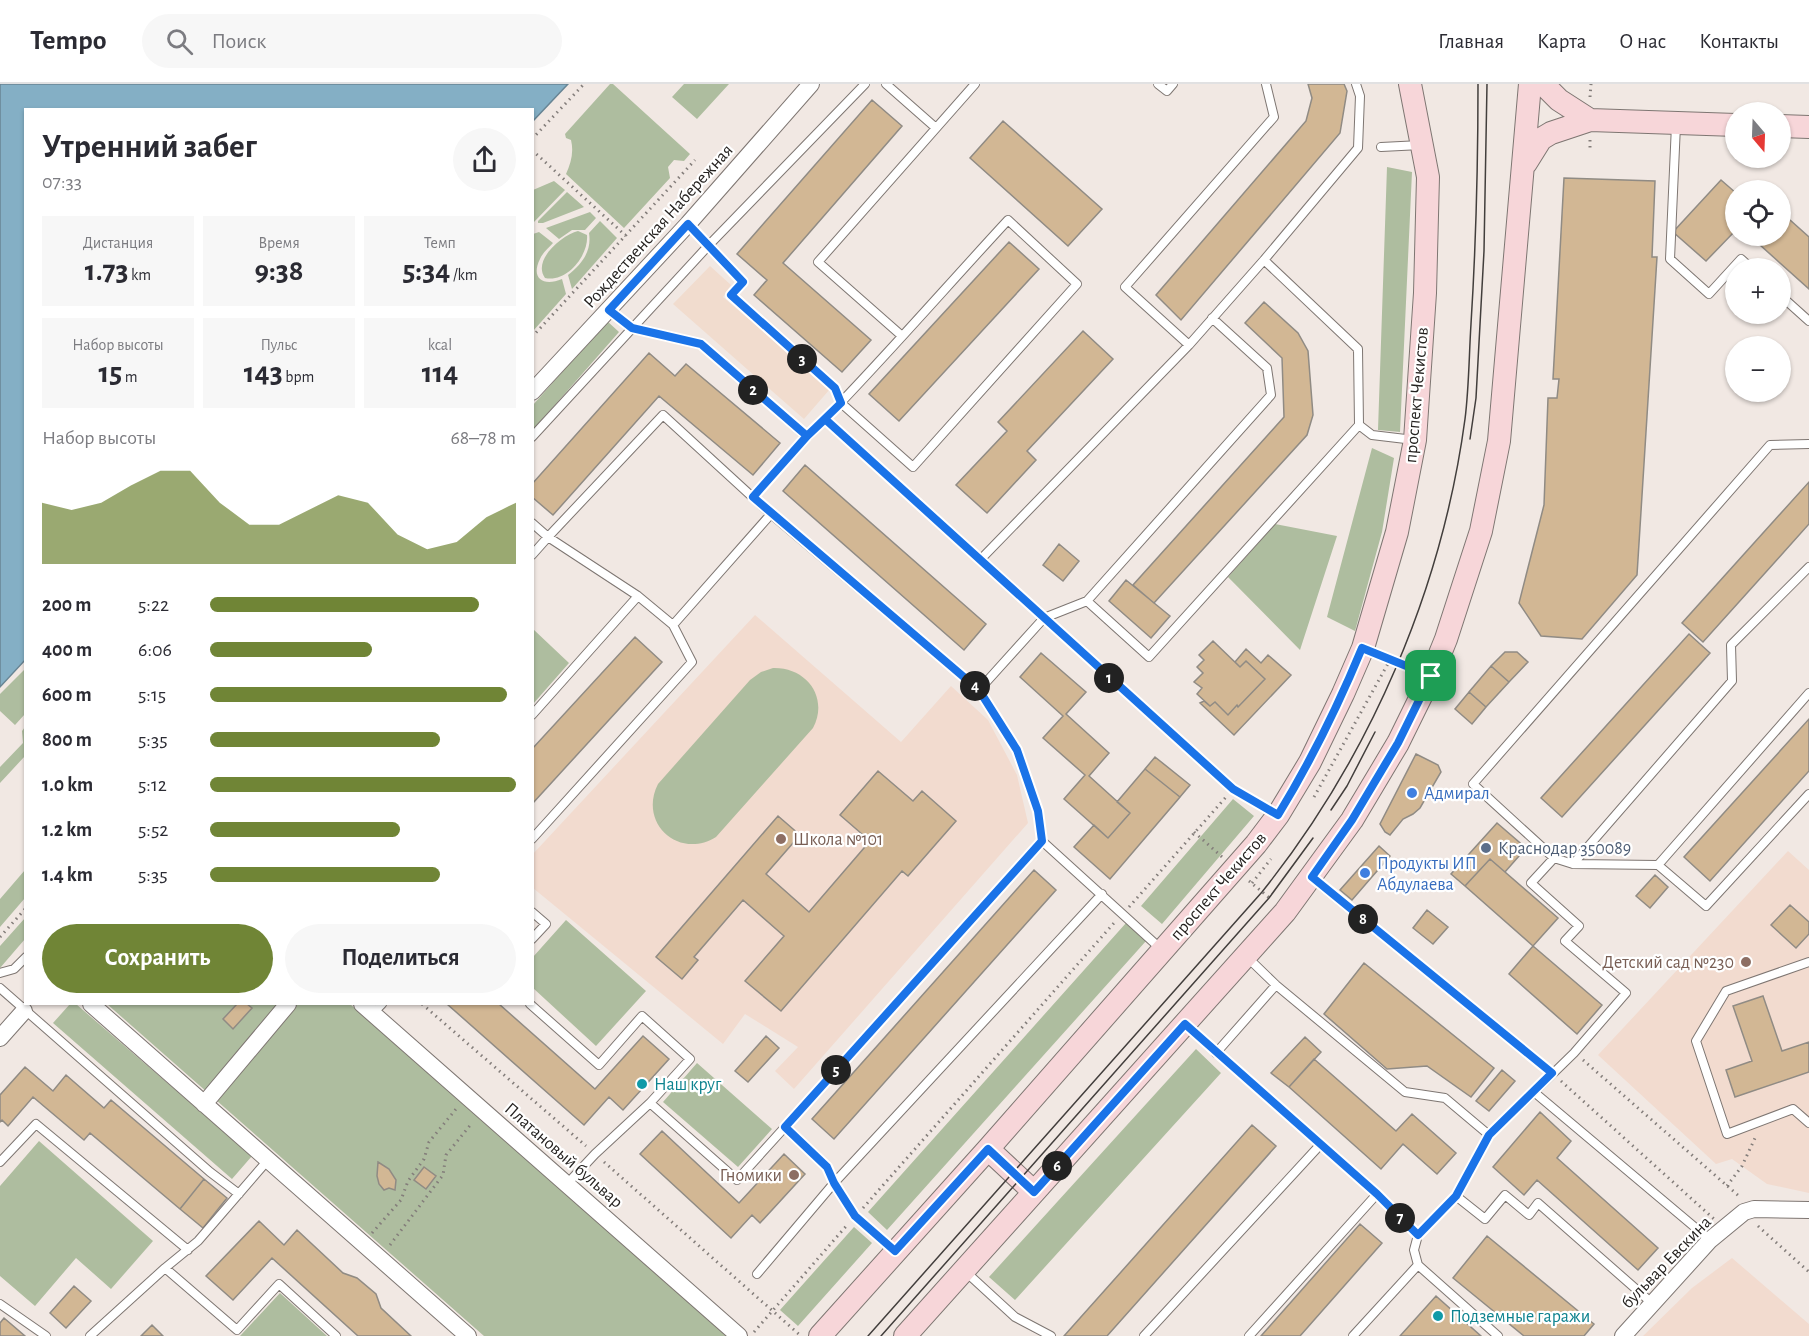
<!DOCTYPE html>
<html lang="ru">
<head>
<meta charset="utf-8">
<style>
	:root { --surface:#fff; --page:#f7f7f7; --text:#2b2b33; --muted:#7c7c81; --line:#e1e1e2; --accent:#708536 }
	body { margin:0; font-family:"Alegreya Sans",sans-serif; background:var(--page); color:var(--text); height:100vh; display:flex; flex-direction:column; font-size:22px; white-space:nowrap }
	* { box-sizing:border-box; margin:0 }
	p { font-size:20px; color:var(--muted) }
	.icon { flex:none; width:33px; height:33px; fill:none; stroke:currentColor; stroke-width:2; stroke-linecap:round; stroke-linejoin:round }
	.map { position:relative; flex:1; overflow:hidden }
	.side { position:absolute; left:24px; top:24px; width:510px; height:897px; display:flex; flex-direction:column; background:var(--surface); border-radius:0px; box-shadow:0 2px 4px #0004 }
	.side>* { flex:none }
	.needle { width:39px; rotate:161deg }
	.controls { position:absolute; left:1725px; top:18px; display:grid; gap:12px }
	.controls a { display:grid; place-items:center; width:66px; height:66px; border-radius:50%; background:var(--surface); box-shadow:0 2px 4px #0004; font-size:30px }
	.pin { position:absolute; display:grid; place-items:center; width:51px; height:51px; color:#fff; margin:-26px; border-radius:12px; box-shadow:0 3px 9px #0006 }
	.km { position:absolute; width:30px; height:30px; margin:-15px; border-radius:50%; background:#222; color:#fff; font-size:16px; line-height:30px; text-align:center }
	.round { display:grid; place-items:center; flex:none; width:63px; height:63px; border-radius:32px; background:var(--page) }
	.summary { display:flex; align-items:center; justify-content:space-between; height:102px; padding:0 18px }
	h1 { font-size:33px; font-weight:700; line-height:45px }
	.stats { display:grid; grid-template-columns:repeat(3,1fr); gap:9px; height:102px; padding:6px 18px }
	.stats div { display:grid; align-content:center; border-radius:0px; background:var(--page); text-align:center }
	.stats b { font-size:30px; font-weight:700 }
	.stats small { font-size:16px; font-weight:400 }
	.stats p { font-size:16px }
	.chart { height:168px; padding:12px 18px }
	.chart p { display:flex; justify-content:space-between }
	.chart svg { width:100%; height:108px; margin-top:6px; fill:var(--accent); opacity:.7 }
	.button { display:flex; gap:12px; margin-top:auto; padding:12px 18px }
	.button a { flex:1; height:69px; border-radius:36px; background:var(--accent); color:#fff; font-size:24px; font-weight:700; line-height:69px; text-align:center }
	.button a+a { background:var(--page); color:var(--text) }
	ul { padding:0 18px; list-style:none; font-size:20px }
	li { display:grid; grid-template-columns:96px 72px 1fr; align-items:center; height:45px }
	li i { height:15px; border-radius:8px; background:var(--accent) }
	header { display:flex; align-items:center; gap:36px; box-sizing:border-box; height:84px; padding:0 30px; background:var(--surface); border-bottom:2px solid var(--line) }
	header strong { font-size:28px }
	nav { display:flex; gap:33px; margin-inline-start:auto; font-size:21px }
	.search { width:420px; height:54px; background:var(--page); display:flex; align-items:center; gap:15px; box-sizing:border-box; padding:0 21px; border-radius:33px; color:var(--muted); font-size:22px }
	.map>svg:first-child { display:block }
	.industrial { fill:#f1dcce }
	.education { fill:#f2dbcf }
	.green { fill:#aebd9f }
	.water { fill:#84afc5; stroke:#688594; stroke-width:1.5 }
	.building { fill:#d2b794; stroke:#908b84; stroke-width:1.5 }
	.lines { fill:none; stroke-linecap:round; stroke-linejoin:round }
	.lane-casing { stroke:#7e7672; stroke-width:10 }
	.street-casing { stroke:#7e7672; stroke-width:18 }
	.secondary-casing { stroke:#7e7672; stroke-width:24 }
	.path { stroke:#837d7a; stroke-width:3; stroke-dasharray:1.5 4.5; stroke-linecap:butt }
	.lane { stroke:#fff; stroke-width:8 }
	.street { stroke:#fff; stroke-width:16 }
	.secondary { stroke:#f7d6d9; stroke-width:22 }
	.tram { stroke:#423e3c; stroke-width:1.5 }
	.route-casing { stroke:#fff; stroke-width:12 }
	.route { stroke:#1a73e8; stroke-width:8 }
	.shop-dot { fill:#3f7fe0; stroke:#fff; stroke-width:2 }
	.education-dot { fill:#8d6e63; stroke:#fff; stroke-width:2 }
	.service-dot { fill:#5c6f8a; stroke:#fff; stroke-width:2 }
	.culture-dot { fill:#0f9aa8; stroke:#fff; stroke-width:2 }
	.labels { text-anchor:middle; stroke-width:4.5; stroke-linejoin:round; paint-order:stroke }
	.street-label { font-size:18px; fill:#262321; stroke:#fff }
	.shop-label { font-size:18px; fill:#366cbe; stroke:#fff; text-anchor:start }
	.education-label { font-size:18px; fill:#785e54; stroke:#fff; text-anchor:end }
	.service-label { font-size:18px; fill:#4e5e75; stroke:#fff; text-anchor:start }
	.culture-label { font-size:18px; fill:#0d838f; stroke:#fff; text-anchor:start }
</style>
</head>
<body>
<header>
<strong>Tempo</strong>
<div class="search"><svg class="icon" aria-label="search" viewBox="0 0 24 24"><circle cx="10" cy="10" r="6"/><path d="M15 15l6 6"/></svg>Поиск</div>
<nav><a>Главная</a><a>Карта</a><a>О нас</a><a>Контакты</a></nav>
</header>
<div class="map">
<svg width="1809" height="1252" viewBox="0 0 1809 1252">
	<rect width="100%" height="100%" fill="#f1e8e3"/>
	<path class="industrial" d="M710 182 731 201 723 213 830 305 804 335 673 220Z"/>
	<path class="education" d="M755 531 901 658 951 602 988 636 1017 691 1028 739 794 1005 775 987 798 963 745 930 723 960 533 804 532 771Z
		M1788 767 1809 786V1109L1767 1100 1732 1075 1716 1080 1598 971Z
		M1732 1174 1809 1240V1252H1643L1692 1204Z"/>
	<path class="green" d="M610 0H613L690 70 684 77 674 76 668 83 670 94 624 144 566 90C571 79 574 68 571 56L566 54 565 50Z
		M684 0H729L697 35 672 13Z
		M1387 83 1412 88 1400 348 1378 346Z
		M554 97 565 106 533 139V106Z
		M567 108 584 123 543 139H538V137Z
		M590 128 596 134 585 146H572L559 155 546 144Z
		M600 137 617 154 572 205 568 191C582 180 592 167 589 149Z
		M578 147 587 151C589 171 567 199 545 194 532 176 562 151 578 147Z
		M539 148 553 159C549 164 543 168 540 175 530 195 544 203 562 195L566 210 533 247V150Z
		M607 237 619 248 533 346V321Z
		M1372 364 1394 374 1382 448 1355 547 1327 533Z
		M1275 440 1337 452 1300 566 1228 493Z
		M533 545 569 579 533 620Z
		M773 584C807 583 829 614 813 644L716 753C679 776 638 739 658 700L750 596 761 588Z
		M25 585V630L15 641 0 627V610Z
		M25 643V672L0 699V683L23 659 22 647Z
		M1233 715 1254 732 1162 840 1141 822Z
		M25 786V814L0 843V815Z
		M25 834V855L0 884V862Z
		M566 836 646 907 596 962 533 904V873Z
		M1126 839 1146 857 887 1146 868 1128Z
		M70 920H76L252 1072 232 1095 53 939Z
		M107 920H350L728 1252H484Z
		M1196 965 1221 989 1015 1216 989 1193Z
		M697 979 772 1045 738 1083 663 1018Z
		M39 1057 153 1157 111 1205 76 1174 35 1222 0 1192V1102Z
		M854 1143 872 1159 798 1242 780 1226Z
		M280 1209 327 1252H240Z"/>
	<path class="water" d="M0 0H568L533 37 532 26H26V575L0 603Z"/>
	<path class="building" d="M1308 0H1344L1347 7 1340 49 1181 236 1156 211 1306 37 1312 14Z
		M872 16 902 42 783 179 871 256 842 288 754 211 767 196 737 170Z
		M1003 37 1102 125 1068 162 970 74Z
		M1564 94 1655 97 1652 173H1657L1637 491 1582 555 1541 552 1519 519 1544 421 1548 314H1557L1559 295H1553Z
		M1721 96 1736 109V146L1706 177 1673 148Z
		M1780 127 1809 153V205L1750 152H1780Z
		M1009 158 1039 185 899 337 869 310Z
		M1264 218 1298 249 1308 267 1313 331 1307 351 1154 519 1133 501 1284 333 1282 274 1245 239Z
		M1083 247 1113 275 1027 367 1036 376 987 429 956 401 1007 347 998 338Z
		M649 269 675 292 686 280 780 359 753 391 659 312 553 431 532 413V400Z
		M805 381 986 540 964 566 783 407Z
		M1809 398V440L1703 558 1682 539Z
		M1059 460 1079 477 1063 497 1043 481Z
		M1126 496 1170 532 1151 554 1109 517Z
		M1689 550 1710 569 1562 733 1541 714Z
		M635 553 662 578 532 720V665Z
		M1213 557 1240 583 1246 577 1265 595 1238 623 1237 621 1228 631 1215 618 1210 622 1197 610 1202 604 1194 598 1203 589 1197 583 1204 576 1199 571Z
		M1246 565 1261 579 1268 571 1291 591 1234 651 1200 619 1204 617 1210 622 1215 618 1228 631 1237 621 1238 623 1265 595 1246 577 1240 583 1235 578Z
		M1505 568H1517L1528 578 1509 598 1491 582Z
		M1041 569 1086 608 1066 630 1109 669 1089 692 1130 729 1108 754 1064 715 1085 691 1043 654 1063 632 1020 593Z
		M1491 582 1509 598 1486 623 1469 608Z
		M1469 608 1486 623 1472 640 1455 625Z
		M1809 635V687L1710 797 1684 773Z
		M1416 670 1438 681 1441 688 1420 724 1413 730 1403 735 1390 751 1385 748 1380 740Z
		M1155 673 1190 701 1180 713 1145 685Z
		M1145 685 1180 713 1110 795 1074 763 1094 741 1108 754 1130 729 1117 718Z
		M878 687 913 717 922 707 956 737 908 792 902 787 781 927 745 897 784 852 743 816 694 873 698 876 682 895 656 873 778 732 800 751 766 790 809 828 870 757 840 731Z
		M1497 739 1526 764 1505 788 1490 775 1465 802 1451 790Z
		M1379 762 1390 772 1352 816 1340 806Z
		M1490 775 1558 834 1533 862 1465 802Z
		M1034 786 1056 806 834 1055 812 1035Z
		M1655 791 1668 803 1650 824 1636 812Z
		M1790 821 1809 838V850L1796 864 1771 841Z
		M1427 826 1448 843 1433 860 1413 844Z
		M1533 862 1602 921 1577 950 1509 890Z
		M1364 879 1494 984 1471 1013 1427 982 1387 985 1324 930Z
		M1763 912 1782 967 1809 958V988L1735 1013 1726 986 1752 977 1733 922Z
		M237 920H247L252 924 233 945 223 935Z
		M447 920H499L595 1005 643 952 669 975 623 1026 609 1013 584 1041Z
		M766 952 779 964 748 998 735 987Z
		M1305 953 1321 968 1289 1003 1271 989Z
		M1314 975 1396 1047 1412 1030 1456 1069 1437 1090 1403 1060 1381 1085 1289 1003Z
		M25 983 53 1007 66 991 104 1024 111 1016 204 1095 180 1125 90 1049 84 1056 33 1013 8 1042 2 1036 0 1038V1011Z
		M1502 986 1515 997 1489 1027 1476 1017Z
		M1540 1028 1571 1057 1557 1074 1658 1164 1638 1186 1537 1096 1524 1111 1493 1083Z
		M1252 1041 1276 1062 1107 1252H1064Z
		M662 1047 739 1119 784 1070 805 1090 760 1139 752 1131 731 1154 640 1070Z
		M378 1078 389 1085 396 1096 395 1106 389 1104 384 1106 379 1100 377 1092Z
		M424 1083 436 1092 426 1105 414 1096Z
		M204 1095 227 1114 203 1144 180 1125Z
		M259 1137 284 1161 297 1146 343 1189 357 1194 376 1210 381 1224 411 1252H358L272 1174 233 1216 206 1192Z
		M1360 1140 1382 1159 1300 1252H1261Z
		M1487 1152 1594 1240 1584 1252H1524L1453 1194Z
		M74 1202 91 1217 66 1244 50 1229Z
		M1436 1212 1481 1252H1400Z
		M4 1234 25 1252H0V1239Z
		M152 1241 163 1252H141Z"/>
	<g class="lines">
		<g class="lane-casing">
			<path id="lane" d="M886 0 936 44
				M1158 0 1167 7 1173 0
				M1266 0 1274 33 1125 203 1189 261 1264 176 1358 64 1360 12 1356 0
				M1676 41 1670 175 1709 210 1741 175 1751 184
				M1381 63 1421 61
				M688 140 743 198 731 211 835 304 841 319 913 383 1077 200 1008 136C947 202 888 270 825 335
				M1780 211 1809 237
				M609 226 632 244 701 260 807 353 825 335 1233 705 1278 731
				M902 252 818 178 975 0
				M1359 341 1372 351 1414 356
				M532 353 709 161 865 0
				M1809 360 1770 361 1473 700 1554 774 1573 780 1658 781 1809 609
				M753 413 807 353
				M532 439 548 453 663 331 771 430 979 606
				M532 471 548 453 638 512 673 541 692 578 532 755
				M980 476 1189 261
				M1087 517 1149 573 1359 341 1358 265 1264 176
				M673 541 771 430
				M532 631 638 512
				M1554 774 1531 799 1579 842 1565 857 1626 909 1574 969 1534 1008 1710 1156
				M1573 780 1732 597 1731 561 1809 483
				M1658 781 1706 822 1809 710
				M1312 794 1552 989
				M532 828 546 840 532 855
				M1162 866 1042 757 1038 727 1017 666 979 606 1044 534 1087 517 1271 311 1267 284 1212 234
				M1247 873 1276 901 1405 1008 1445 1014 1489 1051
				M1809 878 1726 907 1696 957 1727 1050 1793 1025 1809 1039
				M0 889 14 885 26 873
				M0 904 210 1088 239 1110
				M530 920 599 981 642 932 690 975 650 1019
				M373 929 382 920
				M1185 940 1377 1110 1418 1151 1414 1166 1418 1181 1498 1252
				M1216 969 1276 901
				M0 1078 36 1040 188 1166
				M567 1100 595 1070 650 1019 737 1096 785 1043
				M1456 1112 1489 1051 1534 1008
				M1418 1151 1456 1112 1485 1135 1505 1111 1529 1131 1538 1119 1653 1220
				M894 1167 855 1132 834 1099 827 1083 785 1043 1042 757
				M165 1184 237 1246 279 1200 336 1252
				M966 1188 1015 1233 1051 1252
				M757 1190 834 1099 1102 810
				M0 1220 46 1252
				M90 1252 165 1184 198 1157 268 1076
				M1144 1252 1320 1061
				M1249 1252 1377 1110
				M1353 1252 1418 1181"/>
		</g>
		<g class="street-casing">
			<path id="street" d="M532 308 688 140 811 0
				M91 920 468 1252
				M362 920 739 1252
				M0 954 24 927
				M204 1020 288 920
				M1623 1252 1710 1156 1744 1128 1754 1125 1809 1126"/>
		</g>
		<g class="secondary-casing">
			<path id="secondary" d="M1543 0 1559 16 1590 36
				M1780 42 1809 43
				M1526 79 1541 55 1551 49 1590 36 1736 41
				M988 1065 1034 1108
				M820 1252 988 1065 1256 760 1278 731 1310 678 1343 610 1363 564 1397 448 1415 356 1425 209 1428 93 1410 0
				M905 1252 1285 828 1352 736 1398 659 1431 592 1446 555 1481 447 1499 357 1530 0"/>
		</g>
		<path class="path" d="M1590 13 1591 0
			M532 55 584 0
			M1590 56V66
			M532 66 626 152
			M532 253 695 76
			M1380 572 1413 585
			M1314 713 1390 576
			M1194 748 1222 773
			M1249 797 1272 816
			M1252 799 1271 775
			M1129 823 1226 713
			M0 853 26 824
			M422 920 586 1062
			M1583 976 1740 1113
			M1561 997 1714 1135
			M604 1078 801 1252
			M1727 1102 1742 1082 1756 1052
			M863 1124 1114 839
			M1758 1142 1809 1188
			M372 1149 401 1116 408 1097 424 1075 429 1058 456 1025
			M390 1161 443 1091 446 1071 472 1039
			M754 1248 848 1140"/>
		<use href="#lane" class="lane"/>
		<use href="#street" class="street"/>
		<use href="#secondary" class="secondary"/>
		<path class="tram" d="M1470 355 1476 314 1484 167 1487 0
			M1331 726 1347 702 1375 648
			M868 1252 1262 808C1370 673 1442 506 1465 335 1469 304 1469 271 1471 240 1476 160 1478 80 1478 0
			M881 1252 1269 814 1313 754"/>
	</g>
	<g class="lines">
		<g class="route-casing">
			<path id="route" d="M1431 592 1362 564C1338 622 1311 677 1278 731L1233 705 825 335 807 352 701 260 632 244 609 226 688 140 743 198 731 211 835 304 841 319 807 352 753 413 979 606 1017 666 1038 727 1042 757 785 1043 827 1083 834 1099 855 1132 895 1167 988 1065 1034 1108 1185 940 1377 1110 1418 1151 1456 1112 1489 1051 1552 989 1312 793 1352 736 1398 659 1431 592"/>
		</g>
		<use href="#route" class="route"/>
	</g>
	<g class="shop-dot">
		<circle cx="1412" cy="709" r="6"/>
		<circle cx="1365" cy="789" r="6"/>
	</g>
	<g class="education-dot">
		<circle cx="781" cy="755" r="6"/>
		<circle cx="1746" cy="878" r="6"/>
		<circle cx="794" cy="1091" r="6"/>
	</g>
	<circle class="service-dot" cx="1486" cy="764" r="6"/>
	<g class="culture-dot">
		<circle cx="642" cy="1000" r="6"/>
		<circle cx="1438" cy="1232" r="6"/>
	</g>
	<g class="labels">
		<g class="street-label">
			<text transform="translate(658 142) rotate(-48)" y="6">Рождественская Набережная</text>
			<text transform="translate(1416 311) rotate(-85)" y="6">проспект Чекистов</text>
			<text transform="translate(1218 802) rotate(-49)" y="6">проспект Чекистов</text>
			<text transform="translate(564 1071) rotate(41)" y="6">Платановый бульвар</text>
			<text transform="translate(1666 1178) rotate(-46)" y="6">бульвар Евскина</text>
		</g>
		<g class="shop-label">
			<text x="1424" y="715">Адмирал</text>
			<text x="1377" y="785">Продукты ИП<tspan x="1377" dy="21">Абдулаева</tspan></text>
		</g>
		<g class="education-label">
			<text x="793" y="761" text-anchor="start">Школа №101</text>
			<text x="1734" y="884">Детский сад №230</text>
			<text x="782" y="1097">Гномики</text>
		</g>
		<g class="service-label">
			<text x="1498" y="770">Краснодар 350089</text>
		</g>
		<g class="culture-label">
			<text x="654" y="1006">Наш круг</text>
			<text x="1450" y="1238">Подземные гаражи</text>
		</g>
	</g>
</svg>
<div class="controls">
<a><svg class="needle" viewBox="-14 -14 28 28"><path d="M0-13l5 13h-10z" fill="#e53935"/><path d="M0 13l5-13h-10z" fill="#7c7c81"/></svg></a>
<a><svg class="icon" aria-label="locate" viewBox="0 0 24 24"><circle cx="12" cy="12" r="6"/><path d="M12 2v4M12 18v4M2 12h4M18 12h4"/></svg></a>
<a>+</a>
<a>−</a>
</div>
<div class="pin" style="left:1431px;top:592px;background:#1e9e55"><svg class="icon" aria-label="arrive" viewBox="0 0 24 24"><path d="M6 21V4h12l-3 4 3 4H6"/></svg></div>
<b class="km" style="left:1109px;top:594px">1</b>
<b class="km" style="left:753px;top:306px">2</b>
<b class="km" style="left:802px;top:275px">3</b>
<b class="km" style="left:975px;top:602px">4</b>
<b class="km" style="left:836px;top:986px">5</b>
<b class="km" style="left:1057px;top:1082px">6</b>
<b class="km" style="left:1400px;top:1134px">7</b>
<b class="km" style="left:1363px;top:835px">8</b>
<section class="side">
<div class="summary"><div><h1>Утренний забег</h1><p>07:33</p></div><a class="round"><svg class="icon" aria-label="share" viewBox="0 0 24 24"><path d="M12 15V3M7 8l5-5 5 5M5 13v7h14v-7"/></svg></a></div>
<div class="stats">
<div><p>Дистанция</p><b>1.73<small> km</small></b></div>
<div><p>Время</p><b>9:38</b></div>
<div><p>Темп</p><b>5:34<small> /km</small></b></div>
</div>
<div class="stats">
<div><p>Набор высоты</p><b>15<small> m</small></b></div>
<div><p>Пульс</p><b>143<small> bpm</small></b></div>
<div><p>kcal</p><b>114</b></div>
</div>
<div class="chart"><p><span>Набор высоты</span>68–78 m</p>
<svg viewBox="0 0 160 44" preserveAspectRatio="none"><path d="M0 44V19L10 22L20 19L30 12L40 6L50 6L60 19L70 28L80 28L90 22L100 16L110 19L120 32L130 38L140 35L150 25L160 19V44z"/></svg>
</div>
<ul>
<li><b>200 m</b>5:22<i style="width:88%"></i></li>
<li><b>400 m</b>6:06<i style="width:53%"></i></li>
<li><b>600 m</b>5:15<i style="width:97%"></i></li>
<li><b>800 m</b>5:35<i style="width:75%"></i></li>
<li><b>1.0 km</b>5:12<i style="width:100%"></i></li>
<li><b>1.2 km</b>5:52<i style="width:62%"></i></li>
<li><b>1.4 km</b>5:35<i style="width:75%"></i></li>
</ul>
<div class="button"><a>Сохранить</a><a>Поделиться</a></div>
</section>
</div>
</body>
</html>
